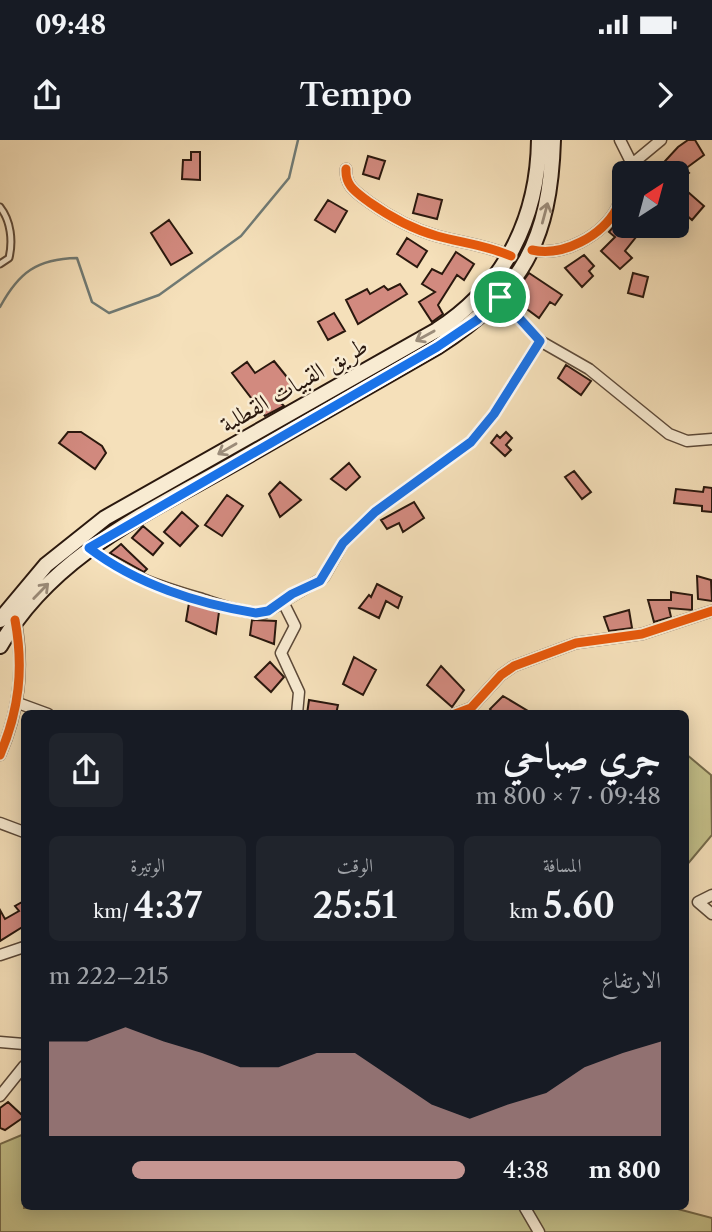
<!DOCTYPE html>
<html lang="ar">
<head>
<meta charset="utf-8">
<style>
	:root { --surface:#171b24; --page:#20242c; --text:#f1f3f6; --muted:#9ea1a6; --accent:#c59692 }
	body { margin:0; font-family:"Libre Caslon Text",Amiri,serif; background:var(--page); color:var(--text); direction:rtl; height:100vh; display:flex; flex-direction:column; font-size:26px; white-space:nowrap }
	* { box-sizing:border-box; margin:0 }
	p { font-size:23px; color:var(--muted) }
	.icon { flex:none; width:38px; height:38px; fill:none; stroke:currentColor; stroke-width:2; stroke-linecap:round; stroke-linejoin:round }
	.map { position:relative; flex:1; overflow:hidden; direction:ltr }
	.panel { position:absolute; left:21px; top:570px; width:668px; height:500px; display:flex; flex-direction:column; background:var(--surface); border-radius:10px; box-shadow:0 4px 18px #0003; direction:rtl }
	.panel>* { flex:none }
	.needle { width:46px; rotate:36deg }
	.tools { position:absolute; left:612px; top:21px; display:grid; gap:14px }
	.tools a { display:grid; place-items:center; width:77px; height:77px; border-radius:10px; background:var(--surface); box-shadow:0 4px 18px #0003; font-size:35px }
	.pin { position:absolute; display:grid; place-items:center; width:60px; height:60px; color:#fff; margin:-30px; border:4px solid #fff; border-radius:50%; box-shadow:0 2px 7px #0007 }
	.round { display:grid; place-items:center; flex:none; width:74px; height:74px; border-radius:10px; background:var(--page) }
	.overview { display:flex; align-items:center; justify-content:space-between; height:119px; padding:0 28px }
	h1 { font-size:38px; font-weight:600; line-height:52px }
	.figures { display:grid; grid-template-columns:repeat(3,1fr); gap:10px; height:119px; padding:7px 28px }
	.figures div { display:grid; align-content:center; border-radius:10px; background:var(--page); text-align:center }
	.figures b { font-size:35px; font-weight:600 }
	.figures small { font-size:19px; font-weight:400 }
	.figures p { font-size:19px }
	.chart { height:196px; padding:14px 28px }
	.chart p { display:flex; justify-content:space-between }
	.chart svg { width:100%; height:126px; margin-top:7px; fill:var(--accent); opacity:.7 }
	ul { padding:0 28px; list-style:none; font-size:23px }
	li { display:grid; grid-template-columns:112px 84px 1fr; align-items:center; height:52px }
	li i { height:18px; border-radius:9px; background:var(--accent) }
	.status { display:flex; justify-content:space-between; align-items:center; height:49px; padding:0 35px; background:var(--surface); direction:ltr }
	.status svg { height:19px; fill:currentColor }
	header { display:flex; justify-content:space-between; align-items:center; height:91px; padding:0 28px; background:var(--surface); font-size:32px; font-weight:600 }
	.map>svg:first-child { display:block }
	.green { fill:#c4c08a; stroke:#776c4c; stroke-width:2 }
	.lines { fill:none; stroke-linecap:round; stroke-linejoin:round }
	.stream { stroke:#707a74; stroke-width:2.5 }
	.building { fill:#d28a7f; stroke:#2a180e; stroke-width:2 }
	.lane-casing { stroke:#5d4a39; stroke-width:9 }
	.street-casing { stroke:#5d4a39; stroke-width:13 }
	.secondary-casing { stroke:#2a180e; stroke-width:18 }
	.lane { stroke:#f8ebd2; stroke-width:5 }
	.street { stroke:#f8ebd2; stroke-width:10 }
	.secondary { stroke:#f8ebd2; stroke-width:14 }
	.cycleway-casing { stroke:#f8ebd2; stroke-width:13 }
	.cycleway { stroke:#e8590c; stroke-width:9 }
	.oneway { stroke:#9b8c7a }
	.route-casing { stroke:#fff; stroke-width:14 }
	.route { stroke:#1a73e8; stroke-width:9 }
	.labels { text-anchor:middle; stroke-width:5; stroke-linejoin:round; paint-order:stroke }
	.street-label { font-size:24px; fill:#2a180e; stroke:#f8ebd2 }
</style>
</head>
<body>
<div class="status"><b>09:48</b><svg viewBox="0 0 49 12"><path d="M0 12V9h3v3zM5 12V6h3v6zM10 12V3h3v9zM15 12V0h3v12zM26 1h20v11H26zM47 4h2v5h-2z"/></svg></div>
<header><svg class="icon" aria-label="forward" viewBox="0 0 24 24"><path d="M9 5l7 7-7 7"/></svg>Tempo<svg class="icon" aria-label="share" viewBox="0 0 24 24"><path d="M12 15V3M7 8l5-5 5 5M5 13v7h14v-7"/></svg></header>
<div class="map">
<svg width="712" height="1092" viewBox="0 0 712 1092">
	<rect width="100%" height="100%" fill="#f5e0ba"/>
	<filter id="stains"><feTurbulence type="fractalNoise" baseFrequency=".00286" numOctaves="4"/><feColorMatrix values="0 0 0 0 .2 0 0 0 0 .09 0 0 0 0 .02 0 0 0 .5 -.17"/></filter>
	<radialGradient id="worn" r=".72"><stop offset=".6" stop-color="#630" stop-opacity="0"/><stop offset="1" stop-color="#630" stop-opacity=".3"/></radialGradient>
	<path class="green" d="M686 614 711 635 712 695 686 726Z
		M24 994V1068H674L712 1078V1092H0V1004Z"/>
	<g class="lines">
		<path class="stream" d="M0 167C19 132 37 119 77 118L92 162 109 173 159 155 241 96 289 38 298 0"/>
	</g>
	<path class="building" d="M688 0H695L704 15 685 29 689 33 677 42V33H654L678 7Z
		M191 12H200V40L182 39 183 20H191Z
		M368 16 385 21 379 39 363 34Z
		M688 52 704 66 692 80 677 67Z
		M418 54 442 60 437 79 413 73Z
		M328 60 347 71 335 92 315 80Z
		M625 73V86H640L634 96 636 97 625 111 632 118 620 129 601 111 615 97 609 92Z
		M169 80 192 113 171 125 151 93Z
		M407 98 427 111 417 127 397 114Z
		M456 112 474 124 464 140 457 135 438 165 443 174 432 182 419 162 435 152 422 144 432 129 442 134Z
		M584 115 594 126 589 131 593 136 582 147 565 128Z
		M529 133 562 155 555 165 550 162 539 178 524 167 522 170 511 158Z
		M633 133 648 137 643 157 628 153Z
		M400 144 407 154 358 184 346 160 367 149 370 154 384 146 388 150Z
		M334 173 345 191 328 200 318 182Z
		M274 221 295 247 275 257 284 266 265 276 232 233 247 222 255 233Z
		M566 225 591 241 581 255 558 238Z
		M68 292H81L102 306 106 313 95 329 59 303Z
		M506 292 512 298 506 305 511 310 505 316 491 303 497 295 500 298Z
		M349 323 360 337 346 350 331 339Z
		M574 331 591 352 582 359 565 337Z
		M280 342 301 360 280 377 269 354Z
		M704 347 712 348V372L702 371V366L674 363 676 349 703 352Z
		M227 355 243 366 222 396 205 385Z
		M414 362 424 378 403 392 399 383 387 389 381 380Z
		M182 372 198 386 180 406 164 392Z
		M143 386 163 403 153 415 132 398Z
		M121 404 127 410 147 429 144 432 110 413Z
		M697 436 711 440 712 461 698 459Z
		M377 444 402 457 398 468 386 461 379 478 359 468 369 455 371 457Z
		M671 452 692 455V470L669 468 671 477 654 482 648 460H671Z
		M189 463 219 472 216 494 186 481Z
		M629 470 632 488 609 491 604 477Z
		M252 480 276 481 274 504 250 495Z
		M354 517 376 530 363 555 343 544Z
		M270 522 284 537 271 552 255 537Z
		M441 526 464 550 452 567 427 545Z
		M503 556 533 574H494L490 569Z
		M309 560 338 565 336 574H307Z
		M24 761V786L0 801V770L5 779 19 771 15 766Z
		M8 962 24 977 5 990 0 988V968Z"/>
	<g class="lines">
		<g class="lane-casing">
			<path id="lane" d="M0 67C11 81 13 101 9 118L0 124"/>
		</g>
		<g class="street-casing">
			<path id="street" d="M620 0 632 24 628 33
				M632 24 661 0
				M346 29C345 46 356 52 369 62 390 77 412 89 437 96 462 103 486 105 511 116
				M532 110C563 117 602 96 617 68 621 60 622 49 625 41
				M500 157 540 201 589 229 669 294 687 301 712 299
				M89 408C124 435 158 446 199 458 221 465 241 473 264 473L283 462 295 486 281 513 299 552 297 574
				M283 462 324 437 343 403 375 372 471 302 494 274 540 201
				M18 563 48 574
				M455 574 471 568 501 535 514 526 576 503 642 494 712 471
				M0 615C19 571 24 530 16 483
				M0 683 24 692
				M712 755 698 762 712 774
				M0 815 24 807
				M0 902 24 904
				M0 956 24 926
				M525 1068 539 1092"/>
		</g>
		<g class="secondary-casing">
			<path id="secondary" d="M0 480 46 425 105 378 437 190C504 147 538 79 539 0
				M0 506C51 416 147 373 233 324 301 285 369 246 437 207 522 152 550 101 553 0"/>
		</g>
		<use href="#lane" class="lane"/>
		<use href="#street" class="street"/>
		<use href="#secondary" class="secondary"/>
		<g class="cycleway-casing">
			<path id="cycleway" d="M346 29C345 46 356 52 369 62 390 77 412 89 437 96 462 103 486 105 511 116
				M532 110C563 117 602 96 617 68 621 60 622 49 625 41
				M283 462 324 437 343 403 375 372 471 302 494 274 540 201
				M455 574 471 568 501 535 514 526 576 503 642 494 712 471
				M0 615C19 570 24 529 15 480"/>
		</g>
		<use href="#cycleway" class="cycleway"/>
	</g>
	<defs><path id="oneway-shaft" d="M-6 0H5M1.5-3L5.5 0L1.5 3" fill="none" stroke-width="1.6" stroke-linecap="round" stroke-linejoin="round" transform="scale(1.75)"/></defs>
	<g class="oneway">
		<use href="#oneway-shaft" transform="translate(545 73) rotate(-75)"/>
		<use href="#oneway-shaft" transform="translate(425 196) rotate(151)"/>
		<use href="#oneway-shaft" transform="translate(227 309) rotate(150)"/>
		<use href="#oneway-shaft" transform="translate(41 451) rotate(-46)"/>
	</g>
	<g class="lines">
		<g class="route-casing">
			<path id="route" d="M500 157 540 201 494 274 471 302 375 372 343 403 320 441 292 454 268 471 256 473C198 464 136 444 89 408L437 207 477 180Z"/>
		</g>
		<use href="#route" class="route"/>
	</g>
	<g class="labels">
		<g class="street-label">
			<text transform="translate(294 245) rotate(-30)" y="8">طريق القبيات القطلبة</text>
		</g>
	</g>
	<rect width="100%" height="100%" filter="url(#stains)"/>
	<rect width="100%" height="100%" fill="url(#worn)"/>
</svg>
<div class="tools">
<a><svg class="needle" viewBox="-14 -14 28 28"><path d="M0-13l5 13h-10z" fill="#e53935"/><path d="M0 13l5-13h-10z" fill="#9ea1a6"/></svg></a>
</div>
<div class="pin" style="left:500px;top:157px;background:#1e9e55"><svg class="icon" aria-label="arrive" viewBox="0 0 24 24"><path d="M6 21V4h12l-3 4 3 4H6"/></svg></div>
<section class="panel">
<div class="overview"><div><h1>جري صباحي</h1><p>09:48 · 7 × 800 m</p></div><a class="round"><svg class="icon" aria-label="share" viewBox="0 0 24 24"><path d="M12 15V3M7 8l5-5 5 5M5 13v7h14v-7"/></svg></a></div>
<div class="figures">
<div><p>المسافة</p><b>5.60<small> km</small></b></div>
<div><p>الوقت</p><b>25:51</b></div>
<div><p>الوتيرة</p><b>4:37<small> /km</small></b></div>
</div>
<div class="chart"><p><span>الارتفاع</span>215–222 m</p>
<svg viewBox="0 0 160 44" preserveAspectRatio="none"><path d="M0 44V11L10 11L20 6L30 11L40 15L50 20L60 20L70 15L80 15L90 24L100 33L110 38L120 33L130 29L140 20L150 15L160 11V44z"/></svg>
</div>
<ul>
<li><b>800 m</b>4:38<i style="width:80%"></i></li>
</ul>
</section>
</div>
</body>
</html>
